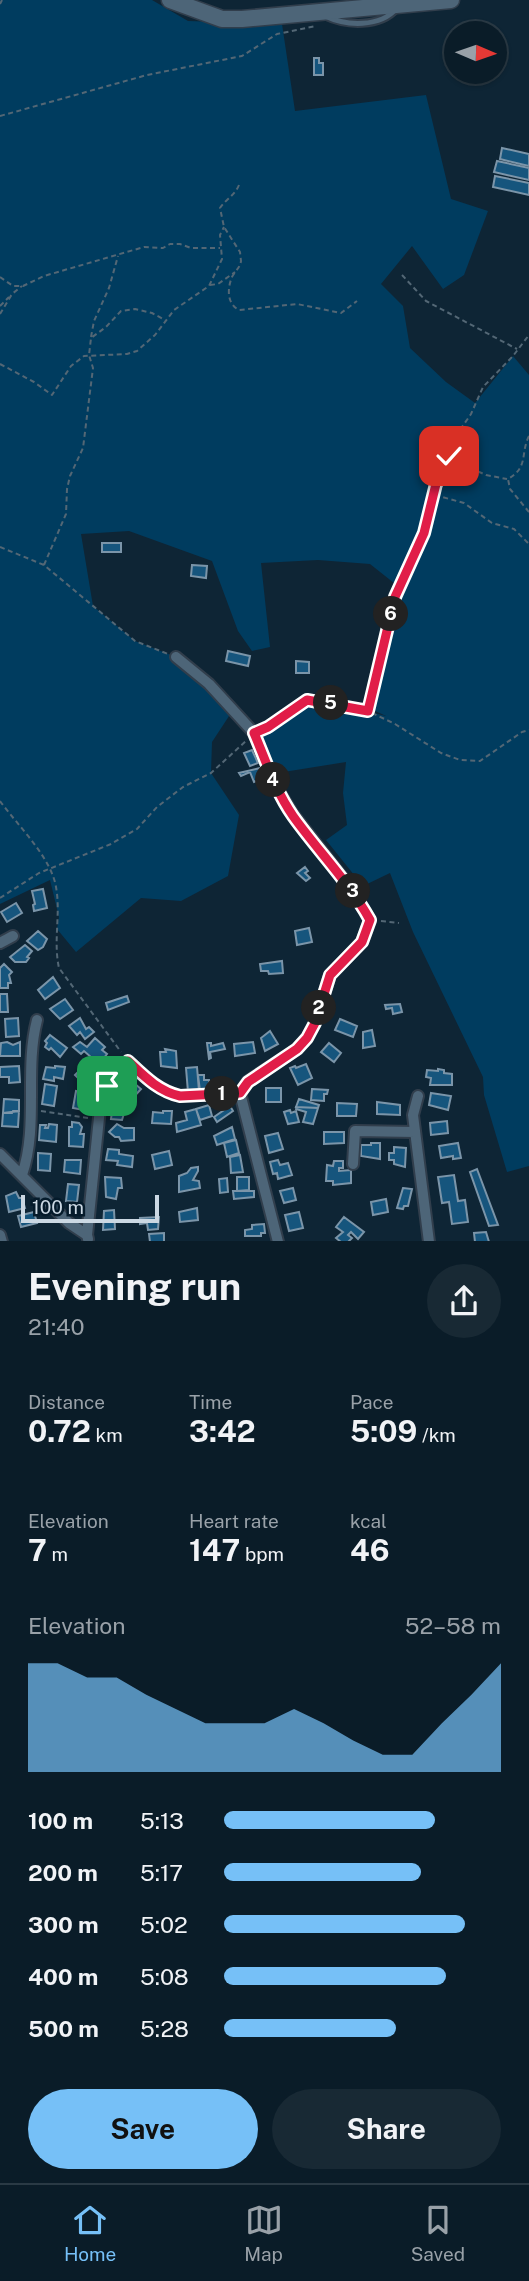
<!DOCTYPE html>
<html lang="en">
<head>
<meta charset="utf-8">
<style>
	:root { --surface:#0a1c28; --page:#182934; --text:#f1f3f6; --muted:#99a1a8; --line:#2a3a45; --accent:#76c0f7 }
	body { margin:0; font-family:"Public Sans",sans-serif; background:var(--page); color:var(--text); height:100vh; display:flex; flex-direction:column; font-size:26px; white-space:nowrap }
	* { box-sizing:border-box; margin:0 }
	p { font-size:23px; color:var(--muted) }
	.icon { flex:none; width:38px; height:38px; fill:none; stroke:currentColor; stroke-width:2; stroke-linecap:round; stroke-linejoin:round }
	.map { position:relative; height:1241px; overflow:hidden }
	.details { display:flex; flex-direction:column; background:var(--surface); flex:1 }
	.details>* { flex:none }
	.needle { width:46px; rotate:92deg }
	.controls { position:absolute; left:444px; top:21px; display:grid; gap:14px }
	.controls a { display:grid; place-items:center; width:63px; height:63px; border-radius:50%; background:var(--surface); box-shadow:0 2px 5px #0004,0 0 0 2px var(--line); font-size:35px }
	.scale { position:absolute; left:21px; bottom:18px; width:138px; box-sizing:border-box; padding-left:7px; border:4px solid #cbd8e3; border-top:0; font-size:19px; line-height:24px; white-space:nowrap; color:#cbd8e3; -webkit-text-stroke:5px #051b2b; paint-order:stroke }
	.pin { position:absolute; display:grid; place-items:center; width:60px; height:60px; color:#fff; margin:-30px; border-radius:14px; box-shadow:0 4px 10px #0006 }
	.km { position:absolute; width:35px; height:35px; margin:-18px; border-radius:50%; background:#222; color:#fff; font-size:19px; line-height:35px; text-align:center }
	.round { display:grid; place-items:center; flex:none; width:74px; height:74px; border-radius:37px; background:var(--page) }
	.overview { display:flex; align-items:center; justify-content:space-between; height:119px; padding:0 28px }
	h1 { font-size:38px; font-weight:700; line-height:52px }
	.stats { display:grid; grid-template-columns:repeat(3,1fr); gap:10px; height:119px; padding:7px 28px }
	.stats div { display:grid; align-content:center }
	.stats b { font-size:30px; font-weight:700 }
	.stats small { font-size:19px; font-weight:400 }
	.stats p { font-size:19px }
	.chart { height:196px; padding:14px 28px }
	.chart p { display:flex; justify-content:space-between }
	.chart svg { width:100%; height:126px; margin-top:7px; fill:var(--accent); opacity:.7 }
	.cta { display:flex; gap:14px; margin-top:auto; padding:14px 28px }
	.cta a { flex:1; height:80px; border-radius:42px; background:var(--accent); color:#111; font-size:28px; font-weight:700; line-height:80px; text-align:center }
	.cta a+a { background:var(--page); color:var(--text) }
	ul { padding:0 28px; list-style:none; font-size:23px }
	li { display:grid; grid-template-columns:112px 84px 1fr; align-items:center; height:52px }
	li i { height:18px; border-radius:9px; background:var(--accent) }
	.dock { display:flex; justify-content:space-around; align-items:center; height:98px; border-top:2px solid var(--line); background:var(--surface); font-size:19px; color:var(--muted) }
	.dock a { display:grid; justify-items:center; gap:4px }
	.dock .current { color:var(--accent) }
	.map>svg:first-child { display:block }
	.green { fill:#003c5f }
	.building { fill:#16557d; stroke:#7b95a9; stroke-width:2 }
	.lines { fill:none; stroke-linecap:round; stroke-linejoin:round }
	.service-casing { stroke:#313e4c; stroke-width:9 }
	.minor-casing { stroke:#313e4c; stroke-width:14 }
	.secondary-casing { stroke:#313e4c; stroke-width:19 }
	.path { stroke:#536775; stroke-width:2; stroke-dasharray:5 3.5; stroke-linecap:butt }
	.service { stroke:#4d6578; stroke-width:5 }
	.minor { stroke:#4d6578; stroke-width:10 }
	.secondary { stroke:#4d6578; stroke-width:16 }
	.route-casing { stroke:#fff; stroke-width:14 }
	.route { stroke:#e11d48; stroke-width:9 }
</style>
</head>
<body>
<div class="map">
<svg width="529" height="1242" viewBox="0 0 529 1242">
	<rect width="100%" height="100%" fill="#0e2535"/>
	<path class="green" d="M0 0H152L188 21 282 24 295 111 426 95 451 199 488 211 464 275 443 289 412 246 381 284 403 306 410 348 446 382 475 403 513 356 529 375V1166L507 1172 484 1095 483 1077 413 932 390 873 363 886 326 840 347 825 343 793 346 762 271 774 254 733 266 732 279 719 307 700 341 705 386 716 373 710 399 587 370 564 318 560 261 563 270 647 252 651 238 631 212 561 129 531 81 534 93 606 135 641 176 657 233 710 212 742 211 773 239 815 228 876 181 901 141 898 76 952 57 929 59 917 50 880 0 904Z"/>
	<path class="building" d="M314 58H319V63H323V75H314Z
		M502 148 529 154V166L500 159Z
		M497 161 529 168V180L494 172Z
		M495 176 529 183V195L493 187Z
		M102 543H121V552H102Z
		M192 565 207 566 206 578 191 576Z
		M228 651 250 656 248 666 226 661Z
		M296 661 309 662V673H296Z
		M252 750 258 763 250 766 244 753Z
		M260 768 264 778 254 782 250 772 241 776 239 773Z
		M305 867 308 871 305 873 310 878 306 881 297 873Z
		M43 889 47 908 34 911 33 905 35 904 32 891Z
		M16 903 22 913 7 922 1 912Z
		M309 928 312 942 297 945 295 931Z
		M38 931 47 939 43 947 38 950 27 941Z
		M25 945 32 951 27 957 29 958 26 962H15L10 957Z
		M282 961 283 973 269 974 268 971H261L260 964Z
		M4 964 12 972 9 975 11 983H8V988H0V968Z
		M53 977 60 988 45 999 38 990Z
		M0 994H7L8 1012H0Z
		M127 996 129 1002 108 1010 106 1003Z
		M65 999 73 1010 60 1019 50 1009Z
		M400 1004 402 1012 393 1014 392 1008 386 1009 385 1005Z
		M18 1018 19 1036 6 1037 5 1019Z
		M80 1018 86 1029 89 1027 94 1032 85 1039 80 1032 77 1035 69 1026Z
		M340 1019 357 1026 353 1037 335 1030Z
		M372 1030 375 1046 363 1048V1032Z
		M270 1031 278 1044 265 1051 261 1038Z
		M50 1035 67 1048 60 1057 51 1048 49 1050 45 1047 47 1043 45 1041Z
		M95 1038 105 1047 102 1050 107 1054 99 1064 84 1051 81 1054 73 1047 80 1042 87 1047Z
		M7 1042 13 1045 20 1042V1056H0L1 1043Z
		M253 1042 255 1053 235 1056 234 1044Z
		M207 1043H211V1046L223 1043 225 1049 210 1052 211 1058 209 1059Z
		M329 1043 341 1053 334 1062 321 1052Z
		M165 1049 176 1051 177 1068 161 1066 160 1052H166Z
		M89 1061 98 1069 92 1076 90 1074 87 1077 88 1081 82 1082 75 1075Z
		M306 1064 312 1078 298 1085 290 1068 295 1066 296 1068Z
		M19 1066 20 1082 9 1083V1077H0V1067Z
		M55 1066 65 1067 63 1079 54 1077V1081L43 1079 46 1067 55 1068Z
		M197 1067 199 1091 188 1092 186 1068Z
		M438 1069 444 1070V1073L452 1074V1085H430L431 1078 426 1077 427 1070 438 1071Z
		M198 1075H204V1080H209L210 1091H200Z
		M128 1078 141 1089 131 1100 122 1088Z
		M45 1084 57 1086 54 1106 42 1104Z
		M266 1088H281V1102H266Z
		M312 1089 328 1090 327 1094H324V1101L311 1100Z
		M76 1091 89 1094 84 1110 73 1108Z
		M431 1093 451 1096 448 1110 429 1105Z
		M4 1099 19 1100V1111L3 1113Z
		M299 1099 319 1105 318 1108 296 1107Z
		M377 1102 400 1105V1115L377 1114Z
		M337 1103 357 1104 356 1116H337Z
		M113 1104 126 1107 122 1120 111 1119Z
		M209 1105 212 1116 200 1120 196 1109Z
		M230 1106 233 1111 217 1122 214 1117Z
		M296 1107 318 1108 313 1124 303 1122 306 1112 296 1109Z
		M196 1109 201 1125 177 1132 176 1123 187 1120 185 1112Z
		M290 1110 291 1113 296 1111 299 1122 288 1124 284 1112Z
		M13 1111H19L18 1127 2 1126 3 1113H12Z
		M163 1111H172L171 1124 152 1123 153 1112 163 1113Z
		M447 1121 448 1133 431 1135 430 1123Z
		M72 1122 79 1123 82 1127 80 1134H84L83 1147 69 1146V1127H72Z
		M49 1124 57 1125 56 1142 39 1140 40 1125H46L45 1128H48Z
		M117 1124 124 1128H134V1140L121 1141 119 1137H115L109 1132Z
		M232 1127 235 1139 217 1145 214 1136Z
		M324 1132H344V1143L324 1144Z
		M278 1133 283 1149 269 1153 265 1136Z
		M236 1140 239 1153 227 1157 224 1143Z
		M371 1143H380V1159L361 1156V1145H371Z
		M458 1143 461 1158 453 1159V1156L441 1158 439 1146Z
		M394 1147 406 1148 405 1167 394 1164V1160H389V1153H394Z
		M108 1149 119 1150V1154L133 1156 132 1167 117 1165 118 1161 106 1160Z
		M169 1151 172 1165 155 1169 152 1155Z
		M38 1153 51 1154 50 1171 38 1170Z
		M240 1155 243 1172 231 1173 230 1157Z
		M65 1160H81L80 1174 64 1172Z
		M278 1160 280 1165 288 1163 292 1175 278 1179 277 1173 273 1174 270 1162Z
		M334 1161H343V1168H339V1171L351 1170V1183L333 1185V1181H326L327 1165 333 1166Z
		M198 1167V1171L193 1180 199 1181 200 1188 179 1192V1176L187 1173 191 1168Z
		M477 1169 498 1225 489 1226 470 1172Z
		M454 1175 458 1201 465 1200 468 1222 452 1224 449 1202 442 1203 438 1177Z
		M105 1177 121 1178 122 1188H118L116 1199 106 1197Z
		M237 1177H249V1190L237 1191Z
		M227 1178 228 1192 220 1193 219 1179Z
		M68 1184 79 1185 77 1202 66 1201Z
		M293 1188 296 1200 284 1203 280 1191Z
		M403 1188 412 1189 408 1206H404L403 1209 397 1208Z
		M233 1191H254V1197L234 1199Z
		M16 1192 19 1198H22L25 1208 9 1212 6 1196Z
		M386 1199 388 1212 373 1215 371 1202Z
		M197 1208 198 1220 180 1222 179 1212Z
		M114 1210 115 1229 103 1230 104 1211Z
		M34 1212 37 1223 21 1227 18 1216Z
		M299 1212 303 1228 289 1231 285 1215Z
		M159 1217 158 1229 148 1230 147 1223 140 1224V1218Z
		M344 1217 364 1232 358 1239 351 1232 348 1235 352 1238 348 1242H341L336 1238 343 1232 336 1227Z
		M264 1224 265 1233H261V1236H245V1230L252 1229V1225Z
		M486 1232 489 1242H475L474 1233Z
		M164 1233V1242H150L149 1234Z"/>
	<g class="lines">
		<g class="service-casing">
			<path id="service" d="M325 16C346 26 380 28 397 8"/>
		</g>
		<g class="minor-casing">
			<path id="minor" d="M176 657 209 684 254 733 275 785 292 813 356 895 370 921 362 942 330 975 315 1023 307 1038 297 1049 248 1081 240 1093
				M0 943 13 936
				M240 1093 278 1242
				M418 1096 413 1115 429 1242
				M0 1154 69 1223 87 1235 88 1239
				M353 1164 355 1131 415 1132
				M22 1175C39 1125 24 1071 37 1020
				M0 1235 2 1242
				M87 1235 100 1108 107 1086 128 1061C144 1076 158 1090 180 1096L240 1093"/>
		</g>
		<g class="secondary-casing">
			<path id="secondary" d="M170 0 222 19H242L451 0"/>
		</g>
		<path class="path" d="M0 4 2 0
			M0 116 147 75 242 56 277 34 316 26
			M239 185C235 195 226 199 220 208L224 227 240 252 241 261C240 268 235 271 232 277 227 289 227 304 239 310L297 304 341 313 357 301
			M402 275 426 301 517 349
			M0 277 13 286H23L44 276 144 247 163 248 170 244H180L191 248H220
			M210 285 218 284 235 272
			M0 306 9 297
			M0 314 12 294 22 286
			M91 337 94 321 109 288 118 256
			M0 364 34 382 52 395 71 366 84 356 127 354 137 351 155 335 174 310 209 286 222 259 220 235 224 227
			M529 436C520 454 529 467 508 479L510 489 529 512
			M449 456 467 461 477 471 486 475 507 479
			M435 495 464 503 492 523 514 529 529 544
			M0 547 44 565 135 641 168 654
			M44 565 66 514 67 489 70 476 83 448 93 368 89 355 91 338 106 327 121 311 135 309 152 313 165 320
			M368 710 395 597 424 533 436 483 447 466 453 440 471 414 483 387 513 356 529 335
			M263 729 307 700 368 711 395 724 441 753 460 760 480 761 522 732 529 730
			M0 801C18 826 51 857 56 887 61 914 53 941 59 968L121 1052
			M0 898 39 873 111 844 137 829 157 807 183 787 211 773 247 740
			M381 921 399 923
			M41 1111 88 1118"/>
		<use href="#service" class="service"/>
		<use href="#minor" class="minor"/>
		<use href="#secondary" class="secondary"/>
	</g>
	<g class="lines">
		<g class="route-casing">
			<path id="route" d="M107 1086 128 1061C144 1076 158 1091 180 1096L240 1093 248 1082 297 1049 307 1038 315 1023 330 975 362 942 370 920C349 882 318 851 293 816 275 790 266 761 254 733L268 727 307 700 368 711 395 597 424 533 436 484 447 466 449 456"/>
		</g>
		<use href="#route" class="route"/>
	</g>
</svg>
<div class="controls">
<a><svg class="needle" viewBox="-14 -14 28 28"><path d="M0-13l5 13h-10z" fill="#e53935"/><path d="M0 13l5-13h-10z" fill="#99a1a8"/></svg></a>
</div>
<div class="scale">100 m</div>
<div class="pin" style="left:107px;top:1086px;background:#1e9e55"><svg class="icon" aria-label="arrive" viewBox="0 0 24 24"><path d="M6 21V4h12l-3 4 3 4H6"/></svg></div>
<div class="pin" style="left:449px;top:456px;background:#d93025"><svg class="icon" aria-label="check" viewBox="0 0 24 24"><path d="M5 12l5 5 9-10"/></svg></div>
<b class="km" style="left:222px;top:1094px">1</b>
<b class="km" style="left:319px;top:1008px">2</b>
<b class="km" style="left:353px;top:891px">3</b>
<b class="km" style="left:273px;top:780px">4</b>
<b class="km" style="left:331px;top:703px">5</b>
<b class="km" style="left:391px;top:614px">6</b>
</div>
<section class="details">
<div class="overview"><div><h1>Evening run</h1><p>21:40</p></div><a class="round"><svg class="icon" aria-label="share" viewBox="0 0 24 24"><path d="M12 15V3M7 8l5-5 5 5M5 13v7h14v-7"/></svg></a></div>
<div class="stats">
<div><p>Distance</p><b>0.72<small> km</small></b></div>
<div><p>Time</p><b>3:42</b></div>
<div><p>Pace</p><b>5:09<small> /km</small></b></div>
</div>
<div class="stats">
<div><p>Elevation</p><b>7<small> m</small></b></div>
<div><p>Heart rate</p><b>147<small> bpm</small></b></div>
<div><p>kcal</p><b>46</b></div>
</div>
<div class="chart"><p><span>Elevation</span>52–58 m</p>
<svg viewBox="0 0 160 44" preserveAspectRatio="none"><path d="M0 44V6L10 6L20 11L30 11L40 17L50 22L60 27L70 27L80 27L90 22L100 27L110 33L120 38L130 38L140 27L150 17L160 6V44z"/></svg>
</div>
<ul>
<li><b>100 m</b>5:13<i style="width:76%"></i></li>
<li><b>200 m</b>5:17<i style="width:71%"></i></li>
<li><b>300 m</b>5:02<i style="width:87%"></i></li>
<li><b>400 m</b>5:08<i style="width:80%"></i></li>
<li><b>500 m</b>5:28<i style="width:62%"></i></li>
</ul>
<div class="cta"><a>Save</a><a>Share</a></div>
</section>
<nav class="dock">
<a class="current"><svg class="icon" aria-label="home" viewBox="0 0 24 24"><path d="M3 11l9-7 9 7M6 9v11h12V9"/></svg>Home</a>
<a><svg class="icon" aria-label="map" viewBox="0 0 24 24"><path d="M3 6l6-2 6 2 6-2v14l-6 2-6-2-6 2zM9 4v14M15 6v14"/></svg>Map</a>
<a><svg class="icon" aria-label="saved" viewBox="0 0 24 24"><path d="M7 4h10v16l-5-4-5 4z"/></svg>Saved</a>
</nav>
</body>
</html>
